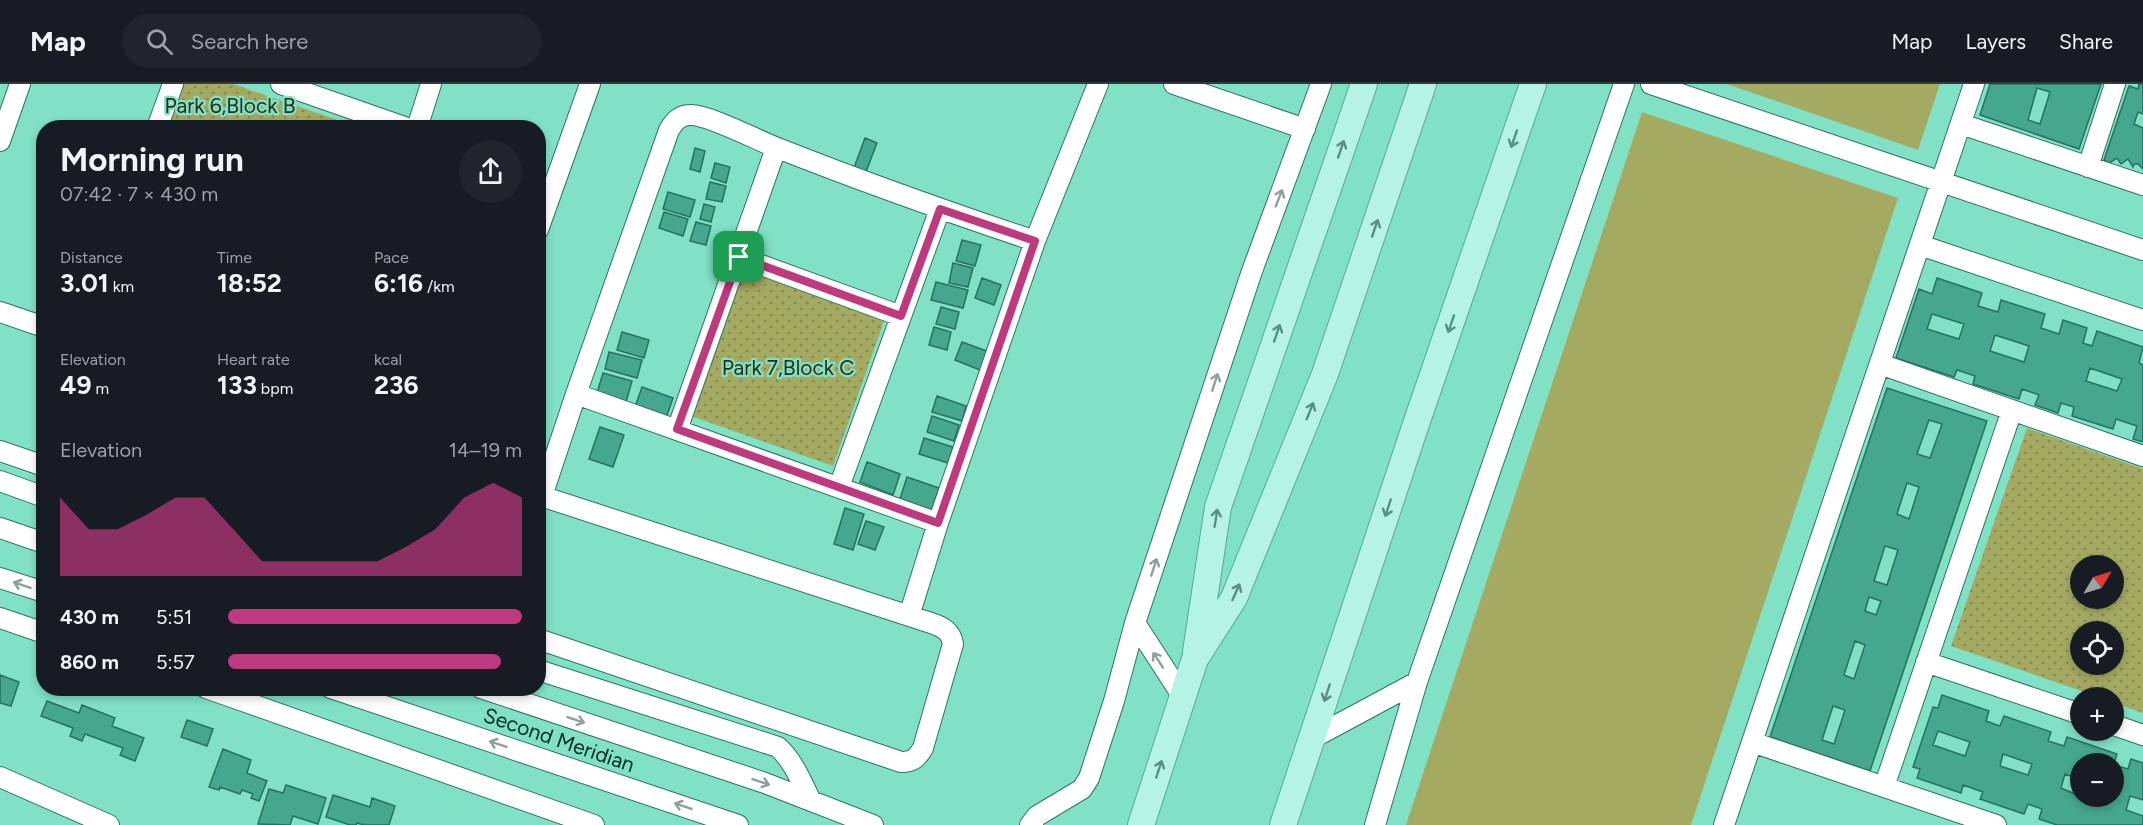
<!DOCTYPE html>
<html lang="en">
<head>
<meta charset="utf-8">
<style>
	:root { --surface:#171b24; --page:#20242c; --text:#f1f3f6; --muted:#9ea1a6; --line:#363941; --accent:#be3a7f }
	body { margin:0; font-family:Figtree,sans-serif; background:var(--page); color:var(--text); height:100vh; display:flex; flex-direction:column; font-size:22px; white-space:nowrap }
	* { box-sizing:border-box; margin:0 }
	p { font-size:20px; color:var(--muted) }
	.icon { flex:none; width:33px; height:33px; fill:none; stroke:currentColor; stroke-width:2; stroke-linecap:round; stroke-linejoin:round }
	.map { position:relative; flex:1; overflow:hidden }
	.panel { position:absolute; left:36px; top:36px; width:510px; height:576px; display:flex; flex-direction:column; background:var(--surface); border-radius:24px; box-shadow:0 3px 9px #0003 }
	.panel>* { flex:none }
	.needle { width:39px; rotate:52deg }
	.fabs { position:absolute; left:2070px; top:471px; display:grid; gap:12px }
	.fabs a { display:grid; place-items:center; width:54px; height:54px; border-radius:50%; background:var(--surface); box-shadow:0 3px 9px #0003; font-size:30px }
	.pin { position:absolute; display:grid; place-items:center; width:51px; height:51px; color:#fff; margin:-26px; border-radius:12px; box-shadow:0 3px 9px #0006 }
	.round { display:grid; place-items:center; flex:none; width:63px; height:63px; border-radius:32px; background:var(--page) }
	.summary { display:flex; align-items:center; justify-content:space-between; height:102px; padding:0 24px }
	h1 { font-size:33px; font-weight:700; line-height:45px }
	.metrics { display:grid; grid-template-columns:repeat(3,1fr); gap:9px; height:102px; padding:6px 24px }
	.metrics div { display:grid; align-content:center }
	.metrics b { font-size:26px; font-weight:700 }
	.metrics small { font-size:16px; font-weight:400 }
	.metrics p { font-size:16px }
	.chart { height:168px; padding:12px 24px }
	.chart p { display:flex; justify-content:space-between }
	.chart svg { width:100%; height:108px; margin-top:6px; fill:var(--accent); opacity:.7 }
	ul { padding:0 24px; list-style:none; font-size:20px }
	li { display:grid; grid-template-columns:96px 72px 1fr; align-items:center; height:45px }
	li i { height:15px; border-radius:8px; background:var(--accent) }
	header { display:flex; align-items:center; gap:36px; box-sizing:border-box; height:84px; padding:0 30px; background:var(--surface); border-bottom:2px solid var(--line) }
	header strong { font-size:28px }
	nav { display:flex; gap:33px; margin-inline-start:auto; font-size:21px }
	.search { width:420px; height:54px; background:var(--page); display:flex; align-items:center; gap:15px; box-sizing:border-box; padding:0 21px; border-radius:33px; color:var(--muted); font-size:22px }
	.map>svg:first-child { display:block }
	.grass { fill:#a4aa62 }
	.park { fill:url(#park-dots); fill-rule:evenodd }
	.building { fill:#45a78d; stroke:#26725e; stroke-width:1.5; fill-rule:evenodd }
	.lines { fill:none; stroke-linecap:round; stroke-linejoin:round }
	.minor-casing { stroke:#2b7662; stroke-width:22 }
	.major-casing { stroke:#56a992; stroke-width:28 }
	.minor { stroke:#fff; stroke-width:20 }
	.major { stroke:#b5f4e2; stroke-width:26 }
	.oneway { stroke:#5a9082 }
	.oneway2 { stroke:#8ca09c }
	.route-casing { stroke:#fff; stroke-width:12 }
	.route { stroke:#be3a7f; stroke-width:8 }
	.labels { text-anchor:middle; stroke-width:4.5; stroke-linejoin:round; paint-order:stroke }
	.park-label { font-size:21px; fill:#2b2d16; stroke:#81e1c5 }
	.street-label { font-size:21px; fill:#002c22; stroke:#81e1c5 }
</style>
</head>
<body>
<header>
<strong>Map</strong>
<div class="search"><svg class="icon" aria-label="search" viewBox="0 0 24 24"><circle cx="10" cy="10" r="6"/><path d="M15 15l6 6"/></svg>Search here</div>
<nav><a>Map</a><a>Layers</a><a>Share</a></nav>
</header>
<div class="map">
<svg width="2143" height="741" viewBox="0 0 2143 741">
	<defs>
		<pattern id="park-dots" width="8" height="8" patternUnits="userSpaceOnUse" patternTransform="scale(1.5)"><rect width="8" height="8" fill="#a4aa62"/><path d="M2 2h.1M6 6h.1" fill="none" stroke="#838b50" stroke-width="1.8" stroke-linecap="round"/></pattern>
	</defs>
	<rect width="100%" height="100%" fill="#81e1c5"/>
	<path class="grass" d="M1727 0H1940L1918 66Z
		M1642 28 1898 114 1691 741H1406Z"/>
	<path class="park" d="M182 0H233L358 43 167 44Z
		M743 186 884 237 833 382 691 332Z
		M2027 344 2143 385V629L2114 619V614L2099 613 1951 562ZM2080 482H2114V514H2080ZM2080 548H2114V580H2080Z"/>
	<path class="building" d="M1990 0H2101L2079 65 1980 31ZM2037 4 2050 8 2040 40 2028 36Z
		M2139 0H2143V30L2138 28 2134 40 2143 44V85L2138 80H2134L2133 83 2128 75 2121 80 2117 74 2109 79 2104 76 2129 2 2138 5Z
		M865 54 877 59 864 93 852 89Z
		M695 64 705 67 700 88 690 85Z
		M715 79 730 83 726 99 711 94Z
		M710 98 726 102 722 118 706 115Z
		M668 108 695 116 690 133 663 125Z
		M704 120 715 123 711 138 700 135Z
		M664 128 688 135 683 152 659 144Z
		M696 138 711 142 706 161 690 157Z
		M962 156 981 161 975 182 956 177Z
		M953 179 973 184 968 203 949 199Z
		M982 194 1001 201 994 221 975 214Z
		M1937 194 1982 209 1978 222 1998 228 2001 216 2045 230 2041 244 2059 250 2063 236 2087 244 2083 259 2092 262 2097 247 2143 263 2139 279 2143 281V358L2133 355 2137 342 2116 335 2113 345 2072 332 2074 323 2061 319 2058 329 2035 321 2039 311 2022 305 2019 315 1973 300 1975 292 1957 286 1954 293 1896 274 1919 205 1932 210ZM1932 230 1964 240 1959 255 1927 245ZM1995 251 2029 262 2024 278 1990 267ZM2090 284 2122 295 2117 307 2086 297Z
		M936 198 968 206 963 224 931 216Z
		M941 223 959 228 955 245 936 240Z
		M934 243 951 248 947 266 929 261Z
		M622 248 649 256 644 274 617 266Z
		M962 258 992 269 985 288 955 276Z
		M609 268 642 276 637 294 605 285Z
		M603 289 632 297 626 318 597 309Z
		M642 303 673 314 665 337 634 326Z
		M1887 304 1987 337 1870 687 1770 653ZM1929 336 1942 340 1930 374 1917 370ZM1907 399 1919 403 1909 435 1897 430ZM1885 462 1898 466 1887 501 1874 497ZM1869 513 1881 517 1876 531 1865 527ZM1855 557 1865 561 1854 595 1844 591ZM1833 622 1845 626 1834 660 1822 656Z
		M937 312 966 322 962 337 932 328Z
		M932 332 959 341 954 357 927 348Z
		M600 343 624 351 613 383 589 375Z
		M924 354 953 363 948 379 919 370Z
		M867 378 900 390 893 411 860 398Z
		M907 393 939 404 932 426 900 415Z
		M845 424 864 430 853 466 834 460Z
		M866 437 884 443 875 466 858 460Z
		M0 591 19 598 11 622 0 619Z
		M1942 611 1989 627 1986 637 2000 642 2004 632 2051 648 2048 657 2064 662 2067 653 2117 670 2114 680H2080V696L2065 690 2061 704 2080 712 2092 715 2093 712H2114V681L2128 685 2131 675 2143 679V716L2130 712 2126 726 2143 732V741H2057L2039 735 2042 725 2028 720 2024 730 1980 715 1983 708 1963 701 1961 709 1917 694 1920 685 1913 683 1933 623 1938 624ZM1938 647 1970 658 1965 672 1933 661ZM2003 670 2032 680 2028 691 2000 682Z
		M47 617 79 629 82 621 115 634 112 642 144 654 135 677 120 671 123 664 85 650 82 657 70 652 73 644 41 632Z
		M187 636 213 645 207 662 181 653Z
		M223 665 251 676 247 689 267 697 259 717 251 714 253 710 242 706 240 710 220 703 219 706 209 703Z
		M286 701 326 714 318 740 293 732 290 741 258 740 269 705 283 709Z
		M333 711 370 723 372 714 395 722 389 741H364L357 739 356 741H350L326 733Z"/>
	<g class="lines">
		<g class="minor-casing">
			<path id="minor" d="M281 0 407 44
				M1174 0 1305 45
				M1651 0 2143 166
				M1961 40 2143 101
				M157 44 173 0
				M417 44 431 0
				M0 57 20 0
				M2088 83 2115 0
				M538 146 590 0
				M1920 161 2143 236
				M739 173 901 232
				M0 228 44 243
				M1880 280 2143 372
				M576 310 938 439
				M677 346 776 64
				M0 367 44 382
				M0 397 44 413
				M839 403 940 125
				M538 411 931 539C943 543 951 547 953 560L923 664C917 674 913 678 901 678L538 555
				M542 412 576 310 669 46C674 38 679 31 690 31 707 30 757 56 775 63 861 97 948 128 1035 157
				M0 444 44 459
				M0 494 44 508
				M909 532 938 439 1035 157 1098 0
				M0 534 44 549
				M1135 539 1183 613
				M1926 578 2080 630
				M538 586 778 663C794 678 801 697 811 717
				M206 604 594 741
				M331 604 738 741
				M481 604 765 699 873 741
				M2114 641 2143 651
				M1311 655 1417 598
				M1752 658 1996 741
				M0 693 109 741
				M1884 703 2012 326
				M1030 741 1037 732 1082 705 1089 694 1114 617 1135 539 1252 187 1321 0
				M1375 741 1417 598 1624 0
				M1724 741 1974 0"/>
		</g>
		<g class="major-casing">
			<path id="major" d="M1196 568 1218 423 1364 0
				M1141 741 1195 575 1234 514 1325 290 1423 0
				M1283 741 1415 343 1533 0"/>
		</g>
		<use href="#minor" class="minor"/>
		<use href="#major" class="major"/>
	</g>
	<defs><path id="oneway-shaft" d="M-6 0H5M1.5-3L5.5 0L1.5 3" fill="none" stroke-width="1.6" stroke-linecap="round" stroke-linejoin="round" transform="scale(1.5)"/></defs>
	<g class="oneway">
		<use href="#oneway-shaft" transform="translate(1514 55) rotate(109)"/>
		<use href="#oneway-shaft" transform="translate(1341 65) rotate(-71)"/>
		<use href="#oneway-shaft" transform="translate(1375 144) rotate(-71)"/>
		<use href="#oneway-shaft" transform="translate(1451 240) rotate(109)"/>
		<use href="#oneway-shaft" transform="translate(1277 249) rotate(-71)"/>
		<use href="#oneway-shaft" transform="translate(1310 327) rotate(-68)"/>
		<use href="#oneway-shaft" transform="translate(1388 424) rotate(108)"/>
		<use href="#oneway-shaft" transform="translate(1216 434) rotate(-81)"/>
		<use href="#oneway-shaft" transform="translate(1236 508) rotate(-66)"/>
		<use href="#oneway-shaft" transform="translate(1327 609) rotate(108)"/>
		<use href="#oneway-shaft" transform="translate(1159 685) rotate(-72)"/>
	</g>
	<g class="oneway2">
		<use href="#oneway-shaft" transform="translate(1279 114) rotate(-69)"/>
		<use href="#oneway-shaft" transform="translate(1215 298) rotate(-72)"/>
		<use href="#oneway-shaft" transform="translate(1154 483) rotate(-72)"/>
		<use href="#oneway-shaft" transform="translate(22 501) rotate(-161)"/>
		<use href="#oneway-shaft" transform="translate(1158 576) rotate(-123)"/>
		<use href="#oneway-shaft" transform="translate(576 636) rotate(18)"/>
		<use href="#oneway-shaft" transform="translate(498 660) rotate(-161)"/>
		<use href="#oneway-shaft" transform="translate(761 698) rotate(19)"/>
		<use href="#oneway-shaft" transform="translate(683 722) rotate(-161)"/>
	</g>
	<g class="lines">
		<g class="route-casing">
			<path id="route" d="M940 125 1035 157 938 439 677 345 739 173 901 232Z"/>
		</g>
		<use href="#route" class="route"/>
	</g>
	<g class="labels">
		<g class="park-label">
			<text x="230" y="29">Park 6,Block B</text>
			<text x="788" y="291">Park 7,Block C</text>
		</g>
		<g class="street-label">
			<text transform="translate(559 656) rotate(19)" y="7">Second Meridian</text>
		</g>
	</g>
</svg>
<div class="fabs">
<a><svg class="needle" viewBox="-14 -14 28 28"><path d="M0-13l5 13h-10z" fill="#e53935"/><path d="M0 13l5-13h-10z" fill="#9ea1a6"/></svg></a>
<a><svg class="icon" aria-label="locate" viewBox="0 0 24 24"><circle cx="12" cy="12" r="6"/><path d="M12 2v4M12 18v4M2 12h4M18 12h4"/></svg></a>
<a>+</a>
<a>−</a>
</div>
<div class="pin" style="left:739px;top:173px;background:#1e9e55"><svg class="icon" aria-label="arrive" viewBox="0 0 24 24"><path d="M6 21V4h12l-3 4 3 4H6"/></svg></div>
<section class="panel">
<div class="summary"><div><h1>Morning run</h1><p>07:42 · 7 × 430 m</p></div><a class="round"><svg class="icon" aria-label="share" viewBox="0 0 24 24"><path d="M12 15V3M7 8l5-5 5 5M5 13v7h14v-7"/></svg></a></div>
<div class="metrics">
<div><p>Distance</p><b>3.01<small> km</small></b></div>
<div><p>Time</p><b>18:52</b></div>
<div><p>Pace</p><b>6:16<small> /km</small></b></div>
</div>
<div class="metrics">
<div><p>Elevation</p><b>49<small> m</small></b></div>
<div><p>Heart rate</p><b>133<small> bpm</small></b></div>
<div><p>kcal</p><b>236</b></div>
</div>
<div class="chart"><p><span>Elevation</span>14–19 m</p>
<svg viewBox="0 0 160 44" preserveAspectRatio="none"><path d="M0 44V12L10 25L20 25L30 19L40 12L50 12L60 25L70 38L80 38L90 38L100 38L110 38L120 32L130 25L140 12L150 6L160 12V44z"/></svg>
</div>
<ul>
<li><b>430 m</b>5:51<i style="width:100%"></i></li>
<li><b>860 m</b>5:57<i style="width:93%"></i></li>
</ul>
</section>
</div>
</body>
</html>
